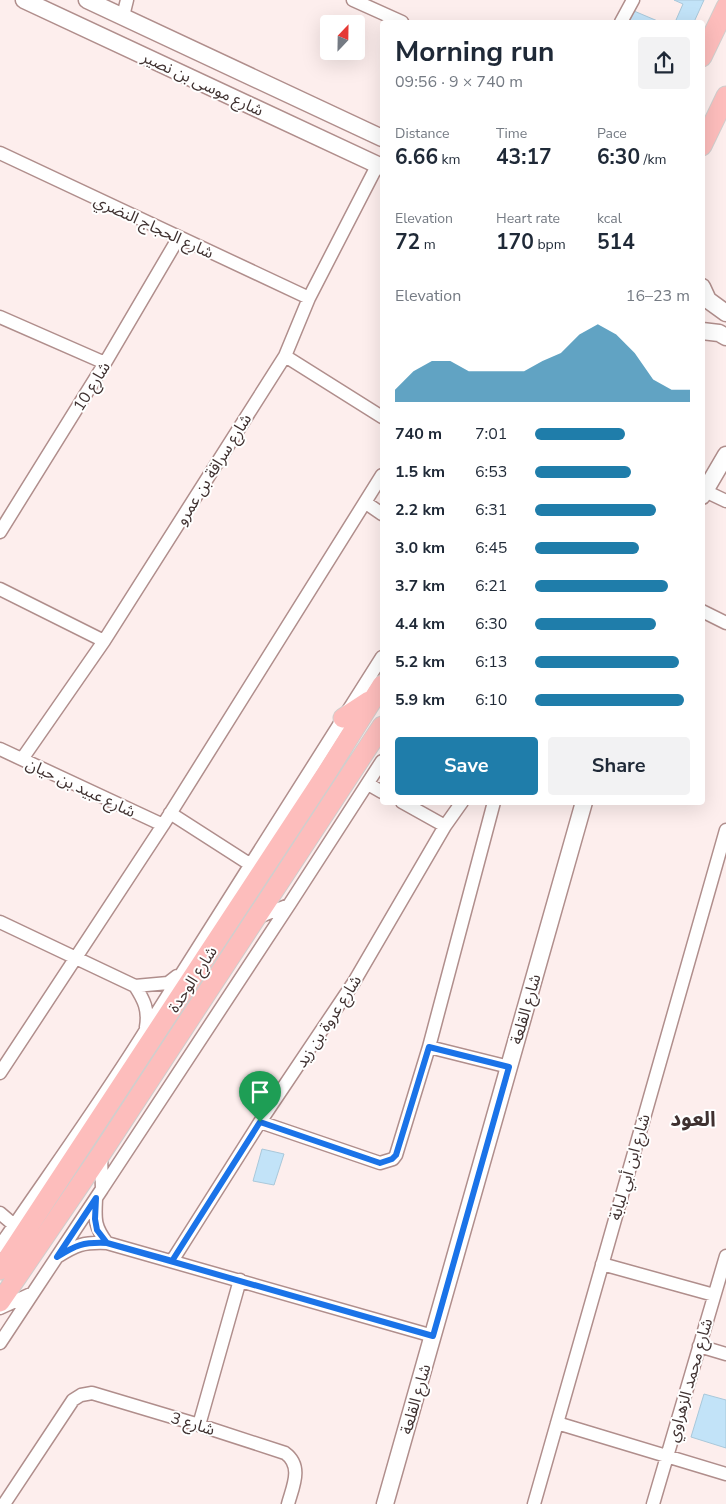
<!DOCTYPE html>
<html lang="en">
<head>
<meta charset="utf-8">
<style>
	:root { --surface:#fff; --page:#f2f2f3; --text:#1f2937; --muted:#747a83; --accent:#1f7daa }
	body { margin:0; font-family:"Nunito Sans","Noto Sans Arabic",sans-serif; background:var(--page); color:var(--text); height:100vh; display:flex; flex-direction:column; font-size:19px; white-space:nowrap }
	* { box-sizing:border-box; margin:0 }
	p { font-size:16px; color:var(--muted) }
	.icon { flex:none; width:28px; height:28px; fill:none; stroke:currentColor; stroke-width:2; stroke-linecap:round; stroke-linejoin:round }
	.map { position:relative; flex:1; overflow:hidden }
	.side { position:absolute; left:380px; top:20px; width:325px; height:785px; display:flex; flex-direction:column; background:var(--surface); border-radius:5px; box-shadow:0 5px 20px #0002 }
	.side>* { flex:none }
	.needle { width:32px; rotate:22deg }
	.tools { position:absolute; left:320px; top:15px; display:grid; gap:10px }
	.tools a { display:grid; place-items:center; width:45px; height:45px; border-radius:5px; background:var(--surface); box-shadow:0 5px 20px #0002; font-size:25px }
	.pin { position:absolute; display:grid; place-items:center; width:42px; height:42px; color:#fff; margin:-51px -21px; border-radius:50% 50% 50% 0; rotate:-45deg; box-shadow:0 0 5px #0007 }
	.pin .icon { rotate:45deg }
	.round { display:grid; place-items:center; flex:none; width:52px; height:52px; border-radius:5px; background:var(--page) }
	.overview { display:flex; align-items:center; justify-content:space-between; height:85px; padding:0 15px }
	h1 { font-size:28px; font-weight:700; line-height:38px }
	.stats { display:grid; grid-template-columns:repeat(3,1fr); gap:8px; height:85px; padding:5px 15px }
	.stats div { display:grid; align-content:center }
	.stats b { font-size:21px; font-weight:700 }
	.stats small { font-size:14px; font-weight:400 }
	.stats p { font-size:14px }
	.chart { height:140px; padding:10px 15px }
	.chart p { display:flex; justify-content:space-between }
	.chart svg { width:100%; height:90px; margin-top:5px; fill:var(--accent); opacity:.7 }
	.cta { display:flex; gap:10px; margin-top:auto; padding:10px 15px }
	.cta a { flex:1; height:58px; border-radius:5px; background:var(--accent); color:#fff; font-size:20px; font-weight:700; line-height:58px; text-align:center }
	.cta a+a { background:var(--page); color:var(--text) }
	ul { padding:0 15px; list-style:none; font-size:16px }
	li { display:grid; grid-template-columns:80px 60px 1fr; align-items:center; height:38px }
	li i { height:12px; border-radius:6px; background:var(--accent) }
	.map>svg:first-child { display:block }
	.building { fill:#c2e3f8; stroke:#a9c8da }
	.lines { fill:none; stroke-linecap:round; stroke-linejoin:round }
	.street-casing { stroke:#b08e8c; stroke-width:15 }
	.secondary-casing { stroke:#b08e8c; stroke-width:19 }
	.primary-casing { stroke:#d1cecd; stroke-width:21 }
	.street { stroke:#fff; stroke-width:12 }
	.secondary { stroke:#fff; stroke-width:16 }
	.primary { stroke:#fdbdbc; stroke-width:19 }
	.route-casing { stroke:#fff; stroke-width:10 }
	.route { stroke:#1a73e8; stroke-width:6 }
	.labels { text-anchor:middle; stroke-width:4; stroke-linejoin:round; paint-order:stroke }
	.street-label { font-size:16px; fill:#3f3130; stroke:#fff }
	.district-label { font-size:21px; font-weight:bold; fill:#3f3130; stroke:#fff }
</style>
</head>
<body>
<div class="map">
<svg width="726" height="1504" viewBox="0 0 726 1504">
	<rect width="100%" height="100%" fill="#fdeeed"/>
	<path class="building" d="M674 0H704L694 22H681L676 20 683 4Z
		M634 11 660 22H629Z
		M262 1149 284 1154 274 1185 253 1181Z
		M704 1394 726 1400V1448L691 1437Z"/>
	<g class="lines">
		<g class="street-casing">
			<path id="street" d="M353 0 402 22
				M123 16 127 0
				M621 22 633 0
				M0 153 309 298
				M0 317 105 363
				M285 356 382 417
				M705 491 726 501
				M366 503 382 514
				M0 532 105 363 179 237
				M0 589 104 641
				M702 611 726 623
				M0 749 163 825
				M22 759 104 641 285 356 309 298 378 164
				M368 784 382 792
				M402 802 445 826
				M170 813 251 865
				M256 918 289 905 382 761
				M0 922 135 986 168 983 177 976
				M135 986C144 1000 149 1010 146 1027
				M429 1047 509 1067
				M0 1073 163 825 382 475
				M260 1122 380 1163 393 1159 396 1155 429 1047 494 802
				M102 1189 289 905
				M96 1199C95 1219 94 1226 107 1243
				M0 1213 14 1225
				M0 1246C49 1174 100 1104 146 1030 224 905 303 781 382 657
				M57 1257C76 1245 83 1242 107 1243L433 1336
				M172 1261 260 1122 354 982 445 826 462 802
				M602 1264 714 1295
				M0 1308 33 1293 96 1198 102 1189 101 1155
				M0 1343 33 1293
				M699 1346 726 1354
				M557 1423 726 1474
				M199 1425 240 1280
				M4 1504 73 1400 81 1395 92 1393 199 1425 285 1453C303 1466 293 1486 288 1504
				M534 1504 726 830
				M653 1504 726 1256"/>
		</g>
		<g class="secondary-casing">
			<path id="secondary" d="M24 0 382 167
				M87 0 382 138
				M702 287 708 300 726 313
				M702 331 719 333 726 337
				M702 496 726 455
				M385 1504 584 802"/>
		</g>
		<g class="primary-casing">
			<path id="primary" d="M702 57 726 7
				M702 146 726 96
				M343 718 369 701
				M0 1270 326 774 382 685
				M0 1302 101 1154 382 726"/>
		</g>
		<use href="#street" class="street"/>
		<use href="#secondary" class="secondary"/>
		<use href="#primary" class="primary"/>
	</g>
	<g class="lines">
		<g class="route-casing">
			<path id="route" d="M260 1122 172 1261 107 1243 97 1230 95 1219 96 1198 57 1257C76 1245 83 1242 107 1243L433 1336 509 1067 429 1047 396 1155 392 1159 380 1163 260 1122"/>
		</g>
		<use href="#route" class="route"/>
	</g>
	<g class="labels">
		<g class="street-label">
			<text transform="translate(203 83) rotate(25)" y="6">شارع موسى بن نصير</text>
			<text transform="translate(154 226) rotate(25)" y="6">شارع الحجاج النضري</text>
			<text transform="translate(91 386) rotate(-58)" y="6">شارع 10</text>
			<text transform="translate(213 469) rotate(-58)" y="6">شارع سراقة بن عمرو</text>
			<text transform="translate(81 787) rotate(25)" y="6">شارع عبيد بن حيان</text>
			<text transform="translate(192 979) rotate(-57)" y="6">شارع الوحدة</text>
			<text transform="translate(525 1009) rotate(-74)" y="6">شارع القلعة</text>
			<text transform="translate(328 1021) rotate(-57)" y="6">شارع عروة بن زيد</text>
			<text transform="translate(629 1167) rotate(-74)" y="6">شارع ابن أبي لبابة</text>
			<text transform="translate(689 1380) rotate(-74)" y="6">شارع محمد الزهراوي</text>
			<text transform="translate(415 1399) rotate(-74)" y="6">شارع القلعة</text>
			<text transform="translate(193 1423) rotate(17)" y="6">شارع 3</text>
		</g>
		<g class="district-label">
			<text x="693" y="1126">العود</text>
		</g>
	</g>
</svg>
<div class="tools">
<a><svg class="needle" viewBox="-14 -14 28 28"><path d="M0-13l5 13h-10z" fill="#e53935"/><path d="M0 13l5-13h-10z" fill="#747a83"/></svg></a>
</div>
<div class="pin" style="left:260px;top:1122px;background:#1e9e55"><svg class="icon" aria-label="arrive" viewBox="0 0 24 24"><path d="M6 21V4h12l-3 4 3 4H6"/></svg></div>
<section class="side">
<div class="overview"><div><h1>Morning run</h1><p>09:56 · 9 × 740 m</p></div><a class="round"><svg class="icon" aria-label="share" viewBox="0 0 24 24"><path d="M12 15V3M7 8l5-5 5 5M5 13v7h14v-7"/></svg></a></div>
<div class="stats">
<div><p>Distance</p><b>6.66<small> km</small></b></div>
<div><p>Time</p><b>43:17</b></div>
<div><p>Pace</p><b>6:30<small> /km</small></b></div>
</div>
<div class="stats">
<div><p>Elevation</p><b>72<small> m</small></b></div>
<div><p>Heart rate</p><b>170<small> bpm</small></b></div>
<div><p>kcal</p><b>514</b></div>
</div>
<div class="chart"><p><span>Elevation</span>16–23 m</p>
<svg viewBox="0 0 160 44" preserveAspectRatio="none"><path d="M0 44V38L10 29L20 24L30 24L40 29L50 29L60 29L70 29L80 24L90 20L100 11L110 6L120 11L130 20L140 33L150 38L160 38V44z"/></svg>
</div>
<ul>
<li><b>740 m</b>7:01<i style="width:58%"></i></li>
<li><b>1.5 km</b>6:53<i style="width:62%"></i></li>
<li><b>2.2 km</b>6:31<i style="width:78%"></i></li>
<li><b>3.0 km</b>6:45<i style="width:67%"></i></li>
<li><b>3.7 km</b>6:21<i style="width:86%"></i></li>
<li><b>4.4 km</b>6:30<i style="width:78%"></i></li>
<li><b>5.2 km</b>6:13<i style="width:93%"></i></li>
<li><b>5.9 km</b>6:10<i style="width:96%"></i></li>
</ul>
<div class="cta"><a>Save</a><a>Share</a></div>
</section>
</div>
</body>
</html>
